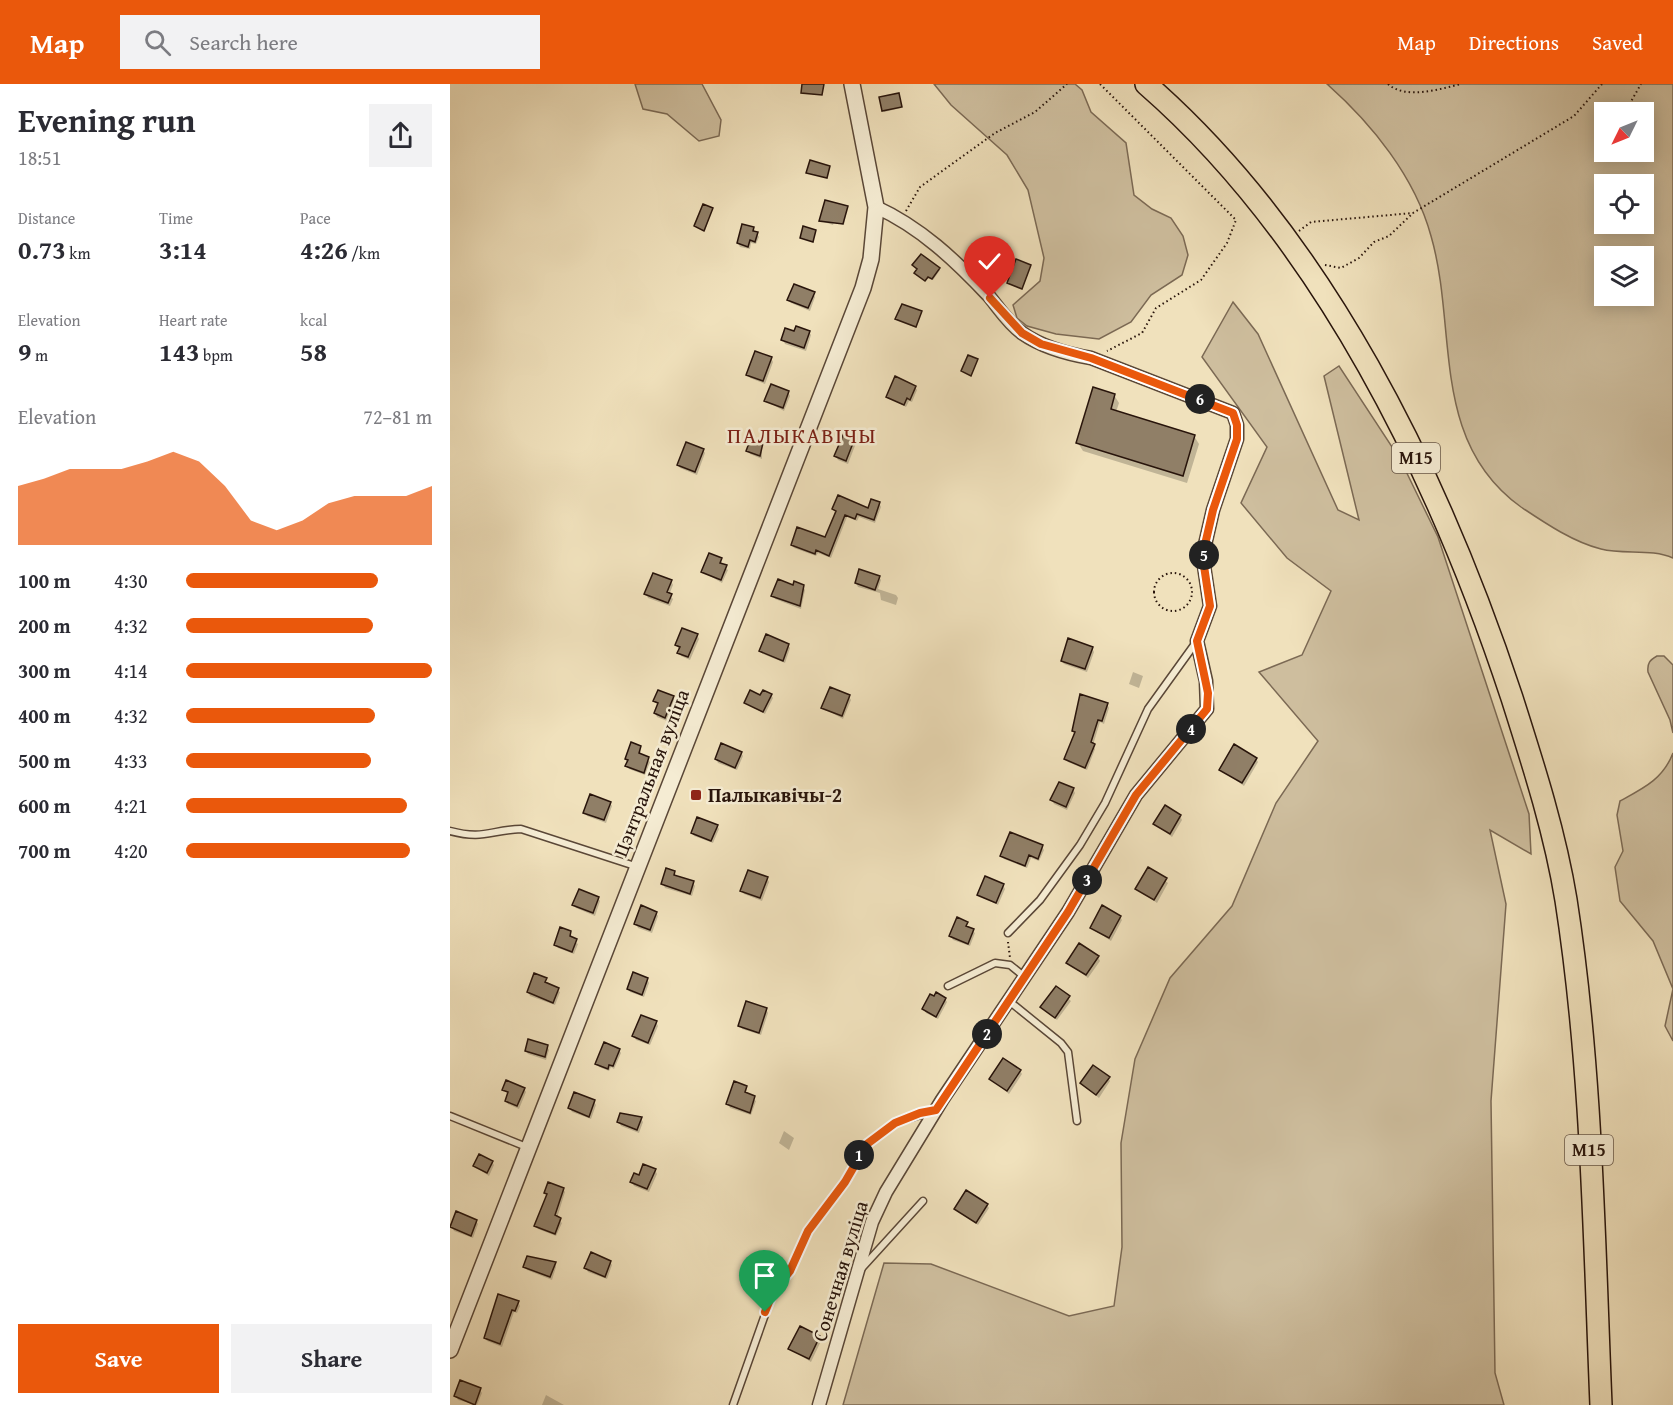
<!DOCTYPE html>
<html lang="en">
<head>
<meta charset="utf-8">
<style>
	:root { --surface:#fff; --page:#f2f2f3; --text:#2b2b33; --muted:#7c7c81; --accent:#ea580c }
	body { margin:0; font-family:"Gentium Book Plus",serif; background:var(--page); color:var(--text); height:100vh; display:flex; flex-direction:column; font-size:22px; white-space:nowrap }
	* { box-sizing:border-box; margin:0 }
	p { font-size:20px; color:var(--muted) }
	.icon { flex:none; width:33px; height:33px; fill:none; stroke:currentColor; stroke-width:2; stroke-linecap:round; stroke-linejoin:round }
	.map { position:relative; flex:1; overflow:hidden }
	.sheet { display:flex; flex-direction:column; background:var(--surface); width:450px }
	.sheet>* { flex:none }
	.needle { width:39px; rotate:227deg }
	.controls { position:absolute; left:1144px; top:18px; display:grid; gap:12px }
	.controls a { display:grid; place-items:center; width:60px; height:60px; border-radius:0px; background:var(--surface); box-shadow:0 3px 15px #0003; font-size:30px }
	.pin { position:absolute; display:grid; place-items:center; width:51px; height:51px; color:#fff; margin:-62px -26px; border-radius:50% 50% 50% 0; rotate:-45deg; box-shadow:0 0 6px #0007 }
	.pin .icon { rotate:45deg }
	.km { position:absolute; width:30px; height:30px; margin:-15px; border-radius:50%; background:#222; color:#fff; font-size:16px; line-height:30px; text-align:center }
	.round { display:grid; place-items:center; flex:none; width:63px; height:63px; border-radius:0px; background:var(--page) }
	.headline { display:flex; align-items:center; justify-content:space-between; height:102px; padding:0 18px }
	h1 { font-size:33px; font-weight:700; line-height:45px }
	.figures { display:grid; grid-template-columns:repeat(3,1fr); gap:9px; height:102px; padding:6px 18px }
	.figures div { display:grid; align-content:center }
	.figures b { font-size:26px; font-weight:700 }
	.figures small { font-size:16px; font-weight:400 }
	.figures p { font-size:16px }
	.chart { height:168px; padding:12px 18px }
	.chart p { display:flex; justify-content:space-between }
	.chart svg { width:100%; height:108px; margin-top:6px; fill:var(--accent); opacity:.7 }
	.button { display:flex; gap:12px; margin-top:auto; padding:12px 18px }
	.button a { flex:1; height:69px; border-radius:0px; background:var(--accent); color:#fff; font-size:24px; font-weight:700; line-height:69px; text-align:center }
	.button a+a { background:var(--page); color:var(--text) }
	ul { padding:0 18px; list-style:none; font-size:20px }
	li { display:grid; grid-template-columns:96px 72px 1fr; align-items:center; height:45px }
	li i { height:15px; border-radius:8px; background:var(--accent) }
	header { display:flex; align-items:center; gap:36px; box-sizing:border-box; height:84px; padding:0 30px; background:var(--accent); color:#fff }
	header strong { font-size:28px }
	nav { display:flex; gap:33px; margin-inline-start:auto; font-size:21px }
	.search { width:420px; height:54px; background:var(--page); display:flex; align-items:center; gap:15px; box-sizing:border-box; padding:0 21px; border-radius:0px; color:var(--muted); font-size:22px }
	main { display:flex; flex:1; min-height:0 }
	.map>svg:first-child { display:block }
	.green { fill:#cebe9e; stroke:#7b6954; stroke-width:1.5; fill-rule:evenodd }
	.shadow { fill:#0003 }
	.building { fill:#907f67; stroke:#28140b; stroke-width:1.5 }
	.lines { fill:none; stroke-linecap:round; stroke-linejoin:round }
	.service-casing { stroke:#5a4737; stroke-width:9 }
	.minor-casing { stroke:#5a4737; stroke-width:15 }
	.tertiary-casing { stroke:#5a4737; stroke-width:18 }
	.trunk-casing { stroke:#28140b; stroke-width:24 }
	.path { stroke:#28140b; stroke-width:2; stroke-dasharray:1.5 3; stroke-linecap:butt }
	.service { stroke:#f5ecd3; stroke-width:6 }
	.minor { stroke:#f5ecd3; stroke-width:12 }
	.tertiary { stroke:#f5ecd3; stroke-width:15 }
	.trunk { stroke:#f0e1bc; stroke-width:21 }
	.route-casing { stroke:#fff; stroke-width:12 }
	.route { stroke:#ea580c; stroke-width:8 }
	.poi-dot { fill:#8f2418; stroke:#f5ecd3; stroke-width:2 }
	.labels { text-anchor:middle; stroke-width:5; stroke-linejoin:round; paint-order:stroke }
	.shield { fill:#f5ecd3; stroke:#665547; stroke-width:1.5 }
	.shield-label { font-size:18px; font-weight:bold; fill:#28140b }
	.street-label { font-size:20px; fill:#28140b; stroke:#f5ecd3 }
	.poi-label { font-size:20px; font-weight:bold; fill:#28140b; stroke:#f5ecd3; text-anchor:start }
	.quarter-label { font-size:22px; letter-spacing:1.5px; fill:#7a1f14; stroke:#f5ecd3 }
</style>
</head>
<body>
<header>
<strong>Map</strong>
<div class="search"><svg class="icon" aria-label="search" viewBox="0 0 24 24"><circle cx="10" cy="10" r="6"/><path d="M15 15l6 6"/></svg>Search here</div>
<nav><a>Map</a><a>Directions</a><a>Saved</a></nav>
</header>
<main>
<section class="sheet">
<div class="headline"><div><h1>Evening run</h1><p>18:51</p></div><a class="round"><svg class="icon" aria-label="share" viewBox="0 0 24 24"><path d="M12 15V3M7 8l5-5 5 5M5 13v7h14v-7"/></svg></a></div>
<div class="figures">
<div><p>Distance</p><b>0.73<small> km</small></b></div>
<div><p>Time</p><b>3:14</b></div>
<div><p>Pace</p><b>4:26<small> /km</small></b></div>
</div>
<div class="figures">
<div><p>Elevation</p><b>9<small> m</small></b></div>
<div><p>Heart rate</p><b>143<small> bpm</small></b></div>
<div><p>kcal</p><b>58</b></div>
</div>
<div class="chart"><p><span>Elevation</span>72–81 m</p>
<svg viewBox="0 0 160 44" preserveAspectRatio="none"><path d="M0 44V20L10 17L20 13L30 13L40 13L50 10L60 6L70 10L80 20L90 34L100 38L110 34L120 27L130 24L140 24L150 24L160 20V44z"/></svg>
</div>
<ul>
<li><b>100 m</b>4:30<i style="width:78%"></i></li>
<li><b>200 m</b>4:32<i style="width:76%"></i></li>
<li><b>300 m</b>4:14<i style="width:100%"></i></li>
<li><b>400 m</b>4:32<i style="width:77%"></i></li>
<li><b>500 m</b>4:33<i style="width:75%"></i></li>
<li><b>600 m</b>4:21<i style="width:90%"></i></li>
<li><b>700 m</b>4:20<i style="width:91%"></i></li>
</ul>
<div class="button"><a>Save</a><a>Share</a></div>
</section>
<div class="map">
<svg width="1223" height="1321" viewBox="0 0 1223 1321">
	<rect width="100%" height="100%" fill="#f0e1bc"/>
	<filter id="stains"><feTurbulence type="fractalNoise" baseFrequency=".00333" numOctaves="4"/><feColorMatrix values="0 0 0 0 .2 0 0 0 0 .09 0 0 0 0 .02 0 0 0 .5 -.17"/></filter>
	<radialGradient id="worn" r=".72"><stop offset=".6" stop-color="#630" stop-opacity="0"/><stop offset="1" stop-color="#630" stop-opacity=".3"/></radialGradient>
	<path class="green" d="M185 0H252L271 36 269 52 249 57 217 30 193 25Z
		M484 0H625L632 6 641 28 676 59 684 111 702 125 721 134 733 152 738 171 732 191 701 211 681 238 649 255 606 250 577 242 567 234 563 221 590 197 594 174 578 106 557 71 501 21Z
		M877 0H1223V474C1202 464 1174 471 1151 465 1123 458 1095 439 1071 423 979 357 1008 245 981 152 965 93 922 40 877 0ZM1155 28H1194V68H1155ZM1155 100H1194V140H1155ZM1155 172H1194V212H1155Z
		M783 218 808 250 888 426 909 436 874 292 889 282 950 375 988 453 1079 730 1081 770 1040 746 1056 820 1041 1017 1045 1289 1054 1321H393L434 1179 481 1180 619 1232 664 1222 672 1163 671 1059 685 975 720 894 782 822 826 719 868 657 809 588 852 571 881 507 837 474 791 419 817 363 752 273Z
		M1207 572H1214L1223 581V649L1220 636 1198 588C1197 579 1200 576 1207 572Z
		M1223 669V957L1215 942 1223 905 1203 857 1170 817 1165 783 1173 767 1167 731 1170 717C1194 704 1213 695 1223 669Z"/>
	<path class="shadow" d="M449 11 451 24 434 28 431 14Z
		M397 124 394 141 384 138 383 141 371 137Z
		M262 125 255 147 246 143 245 142Z
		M303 144 309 153 306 160 301 159 300 165 290 163 288 159Z
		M471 172 490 186 483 196 479 193 476 197 467 190Z
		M363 209 365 213 360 227 341 219 339 216Z
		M471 229 466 244 447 235Z
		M359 248 361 251 356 267 335 260 333 256 345 249Z
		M321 274 323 278 315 300 300 294 298 290Z
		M465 303 467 306 462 318 459 317 456 323 438 313Z
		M338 308 340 312 334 327 316 317Z
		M664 311 669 319 666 328 744 352 749 360 737 399 633 367 628 359Z
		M404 355 406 359 398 380 388 376 386 372Z
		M312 360V375L300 370 298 366Z
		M253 366 255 369 247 391 230 384 228 381Z
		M429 419 431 423 425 439 409 433 407 437 397 433 381 474 368 469 366 472 344 464 342 461 376 455 387 429 383 425 419 426Z
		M271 475 272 481 278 486 272 499 253 488Z
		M429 493 431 496 428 505 446 511 448 514 446 521 431 516 430 509 408 503 406 499Z
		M221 497 223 501 219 511 223 515 220 522 198 514 196 510Z
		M353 502 355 506 351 525 325 515 323 511 344 503Z
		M247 551 249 555 240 576 231 572 227 561Z
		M338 561 340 564 335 579 313 570 311 567Z
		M642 564 644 568 637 588 614 580 612 577Z
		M683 588 693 592 689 604 679 600Z
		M321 611 323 614 315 630 296 619Z
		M223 613 225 617 217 637 207 633 205 629 208 621 205 617Z
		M399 613 401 616 393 635 373 624Z
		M657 620 659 624 654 640 650 638 643 661 645 665 637 686 618 678 616 675 626 651 623 647Z
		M190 663 191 671 200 678 195 691 179 685 177 682 176 675Z
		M291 669 293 672 287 686 268 679 266 675Z
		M806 675 808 678 794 702 771 686Z
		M623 705 625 709 617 726 604 720 602 716Z
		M160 719 162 722 156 739 137 732 135 729Z
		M730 732 732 736 722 753 705 740Z
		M267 742 269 745 263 759 244 752 242 749Z
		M592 763 594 766 589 777 581 774 577 784 554 775 552 772Z
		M699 785 718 799 707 819 687 805Z
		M224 789 226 792 243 799 245 802 242 812 215 804 213 800Z
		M317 794 319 798 312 817 294 810 292 807Z
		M553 801 555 805 548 821 529 811Z
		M148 814 150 817 145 832 126 824 124 821Z
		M206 829 208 832 202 849 188 844 186 840Z
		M670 833 672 836 661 857 641 844Z
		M517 839 518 844 525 849 520 862 503 856 501 852Z
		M120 848 121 855 128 860 124 870 108 864 106 861Z
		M648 873 650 877 638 894 618 879Z
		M96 895 97 901 110 908 105 921 80 912 78 908Z
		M197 895 199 899 194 913 180 908 178 905Z
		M606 904 621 917 607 936 592 923Z
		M495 915 497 918 488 935 476 929 474 925Z
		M316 925 318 929 311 951 292 945 290 941Z
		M206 938 208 942 200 961 186 956 184 952Z
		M97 962 99 966 96 976 78 970 76 967Z
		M169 966 171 969 164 985 161 983 159 987 149 983 147 979Z
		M570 987 572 990 559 1010 541 995Z
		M658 994 660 997 649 1014 631 999Z
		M296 1003 297 1011 306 1017 301 1031 280 1024 278 1020Z
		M74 1005 76 1008 69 1025 58 1020 56 1017 59 1011 54 1006Z
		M144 1018 146 1021 141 1035 122 1028 120 1024Z
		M171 1031 191 1035 193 1038 189 1049 171 1042 169 1038Z
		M334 1047 344 1054 339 1066 329 1059Z
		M42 1078 44 1081 39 1092 24 1082Z
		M205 1086 207 1090 199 1108 184 1102 182 1098 189 1093Z
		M113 1105 115 1108 107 1134 112 1139 106 1152 88 1145 86 1142 97 1112 95 1109Z
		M537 1121 539 1124 528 1141 506 1125Z
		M26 1137 28 1140 23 1154 4 1147 2 1143Z
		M160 1178 162 1181 157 1195 138 1188 136 1184Z
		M105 1180 106 1183 102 1196 77 1186 75 1183Z
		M68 1218 70 1222 67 1229 64 1228 52 1263 37 1257 35 1254Z
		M369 1253 371 1257 361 1278 340 1265Z
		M30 1306 32 1309 27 1321 8 1316 6 1312Z
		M96 1311 114 1321H92Z"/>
	<path class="building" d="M352 0H374L372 11 351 9Z
		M449 9 452 23 432 27 429 13Z
		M360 76 380 82 377 94 356 89Z
		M375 116 398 122 393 140 369 137Z
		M253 120 263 124 254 147 244 142Z
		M292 140 304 143 303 147 308 148 305 158 300 156 298 163 287 159Z
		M353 142 366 146 363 158 350 154Z
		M471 170 490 184 482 195 478 193 475 197 464 189 467 185 462 181Z
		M566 175 581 181 572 205 557 199Z
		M344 200 365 208 358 224 337 216Z
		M452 220 472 227 466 243 445 235Z
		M346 242 360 247 354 264 331 256 335 244 344 247Z
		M305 267 322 273 313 297 296 291Z
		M518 271 528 275 521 292 511 287Z
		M445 292 466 302 460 316 457 314 454 321 436 313Z
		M321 300 339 307 333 324 314 317Z
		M643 303 665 310 661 325 745 351 733 392 626 359Z
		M394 349 405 354 396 377 384 372Z
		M301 354 313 359 310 372 296 367Z
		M236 358 254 365 245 388 227 381Z
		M388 411 418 424 421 415 430 418 424 436 407 430 405 435 395 431 379 472 366 466 365 470 341 461 347 443 375 453 386 427 382 425Z
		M259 469 272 474 270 479 277 481 271 496 251 488Z
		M409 485 430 492 425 506 405 499Z
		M203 489 222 496 217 508 222 510 218 519 194 510Z
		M328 495 343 501 344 497 354 501 350 522 321 512Z
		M232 544 248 550 238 573 227 569 230 563 225 561Z
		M316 550 339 560 333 577 309 567Z
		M618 554 643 563 635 585 611 577Z
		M380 603 400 611 392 632 371 624Z
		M208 606 224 612 215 634 204 629 208 619 203 617Z
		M300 606 310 611 313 606 322 610 313 628 294 619Z
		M630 610 658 619 652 637 648 636 641 658 645 660 635 684 614 675 625 648 622 647Z
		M181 658 191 662 189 669 199 673 194 689 175 682 178 676 175 675Z
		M271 659 292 668 285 684 265 675Z
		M784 660 807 674 792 699 769 686Z
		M609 698 624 704 616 723 600 716Z
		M140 710 161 718 154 736 133 729Z
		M715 721 731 731 720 750 703 740Z
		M247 733 268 741 261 757 241 749Z
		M560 748 593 761 588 775 579 771 575 782 550 772Z
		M698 783 717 794 704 816 685 805Z
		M216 784 225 787 224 791 244 797 240 810 211 800Z
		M298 786 318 793 310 814 290 807Z
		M535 792 554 800 546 819 527 811Z
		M129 805 149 813 143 829 122 821Z
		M191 821 207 828 200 846 184 840Z
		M652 821 671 832 659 854 640 844Z
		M507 833 518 838 516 842 524 845 518 860 499 852Z
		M110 843 121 847 120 852 127 855 122 868 104 861Z
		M629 859 649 872 636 891 616 879Z
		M183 888 198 894 192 911 177 905Z
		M84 889 97 894 95 898 109 904 103 919 77 908Z
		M606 902 620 912 605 934 590 923Z
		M486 908 496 914 486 933 472 925 480 910 484 912Z
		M296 917 317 924 309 949 288 942Z
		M191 931 207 937 198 959 182 952Z
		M78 955 98 961 95 973 75 967Z
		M154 958 170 965 163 982 159 981 158 985 145 980Z
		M553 974 571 986 557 1007 539 995Z
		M643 981 660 993 646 1011 630 999Z
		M56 996 75 1004 67 1022 55 1017 58 1008 52 1006Z
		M284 997 297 1002 295 1008 305 1012 300 1029 276 1020Z
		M124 1008 145 1016 139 1033 118 1024Z
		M170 1029 192 1033 187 1046 167 1038Z
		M29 1070 43 1077 37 1089 23 1082Z
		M193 1080 206 1085 197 1105 180 1098 184 1089 189 1091Z
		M98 1098 114 1104 105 1131 111 1134 105 1150 84 1142 97 1110 94 1109Z
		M516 1106 538 1120 526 1139 504 1125Z
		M6 1127 27 1136 21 1152 0 1143Z
		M141 1168 161 1177 155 1193 134 1184Z
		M77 1172 106 1178 100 1193 73 1183Z
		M48 1210 69 1217 65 1227 62 1226 50 1260 34 1254Z
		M350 1242 370 1252 359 1275 338 1265Z
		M10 1296 31 1304 25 1321 4 1312Z"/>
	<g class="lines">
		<g class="service-casing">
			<path id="service" d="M0 747C34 756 40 746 71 745L188 783
				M558 849 590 816 630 761 655 719 698 625 747 557
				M498 902 545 879 560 881 575 893
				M559 917 611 959 618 968 627 1037
				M0 1032 79 1064
				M411 1185 473 1117
				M283 1321 323 1208 340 1187 358 1147 395 1098 417 1060 445 1039 486 1026"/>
		</g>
		<g class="minor-casing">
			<path id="minor" d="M369 1321 422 1138 436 1108 492 1016 618 828 686 711 757 625 756 597 747 557 760 522 754 482V465L763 426 787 355V341L783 329 641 274C617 270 592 263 572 249 558 239 549 224 538 211 505 176 470 143 426 123"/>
		</g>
		<g class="tertiary-casing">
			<path id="tertiary" d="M0 1266 413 204 421 175 426 123 402 0"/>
		</g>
		<g class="trunk-casing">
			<path id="trunk" d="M696 0C874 155 989 393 1062 614 1083 680 1105 748 1116 816 1142 983 1144 1153 1151 1321"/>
		</g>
		<path class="path" d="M650 0 786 136 777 159 751 196 706 224 692 249 657 267
			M938 0C956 16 990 5 1011 0
			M1175 28 1191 0
			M1148 63 1155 54
			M456 127 470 103 545 49 585 28 617 0
			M849 147 861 138 963 129 1124 32 1152 0
			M875 181 891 184 909 174 924 158 939 152 963 129
			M704 508a19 19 0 1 1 38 0a19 19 0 1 1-38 0Z
			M558 858 560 874"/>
		<use href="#service" class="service"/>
		<use href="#minor" class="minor"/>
		<use href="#tertiary" class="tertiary"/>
		<use href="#trunk" class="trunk"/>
	</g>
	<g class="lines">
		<g class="route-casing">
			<path id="route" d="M315 1228 323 1208 340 1187 358 1147 395 1098 417 1060 445 1039 470 1029 486 1026 618 828 686 711 757 625 758 609 747 557 760 522 754 482V465L763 426 787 355V341L783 329 641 274 591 260 572 249 540 214"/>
		</g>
		<use href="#route" class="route"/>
	</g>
	<rect class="poi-dot" x="240" y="705" width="12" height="12" rx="3"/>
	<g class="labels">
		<g class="shield">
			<rect x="942" y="359" width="48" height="30" rx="4.5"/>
			<rect x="1115" y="1051" width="48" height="30" rx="4.5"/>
		</g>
		<g class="shield-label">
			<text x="966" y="380">М15</text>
			<text x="1139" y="1072">М15</text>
		</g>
		<g class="street-label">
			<text transform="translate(201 689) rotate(-69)" y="7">Цэнтральная вуліца</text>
			<text transform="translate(390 1187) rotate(-73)" y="7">Сонечная вуліца</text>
		</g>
		<g class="poi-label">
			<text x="258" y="718">Палыкавічы-2</text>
		</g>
		<g class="quarter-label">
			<text x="352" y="359">ПАЛЫКАВІЧЫ</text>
		</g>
	</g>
	<rect width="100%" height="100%" filter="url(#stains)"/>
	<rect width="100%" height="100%" fill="url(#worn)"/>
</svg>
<div class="controls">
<a><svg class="needle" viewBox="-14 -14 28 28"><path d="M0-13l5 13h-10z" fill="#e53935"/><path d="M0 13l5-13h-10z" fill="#7c7c81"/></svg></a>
<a><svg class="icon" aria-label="locate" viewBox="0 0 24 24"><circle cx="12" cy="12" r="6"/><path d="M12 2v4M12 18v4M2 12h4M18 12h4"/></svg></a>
<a><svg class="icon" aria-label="layers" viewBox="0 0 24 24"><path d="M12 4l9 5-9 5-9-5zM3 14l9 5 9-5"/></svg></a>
</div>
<div class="pin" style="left:315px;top:1228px;background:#1e9e55"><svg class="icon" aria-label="arrive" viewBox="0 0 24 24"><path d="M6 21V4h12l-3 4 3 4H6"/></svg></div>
<div class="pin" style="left:540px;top:214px;background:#d93025"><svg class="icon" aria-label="check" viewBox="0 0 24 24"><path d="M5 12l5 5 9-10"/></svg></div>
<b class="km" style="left:409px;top:1071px">1</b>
<b class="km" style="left:537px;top:950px">2</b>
<b class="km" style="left:637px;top:796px">3</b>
<b class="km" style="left:741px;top:645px">4</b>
<b class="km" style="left:754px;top:471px">5</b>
<b class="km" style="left:750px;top:315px">6</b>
</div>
</main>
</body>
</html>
